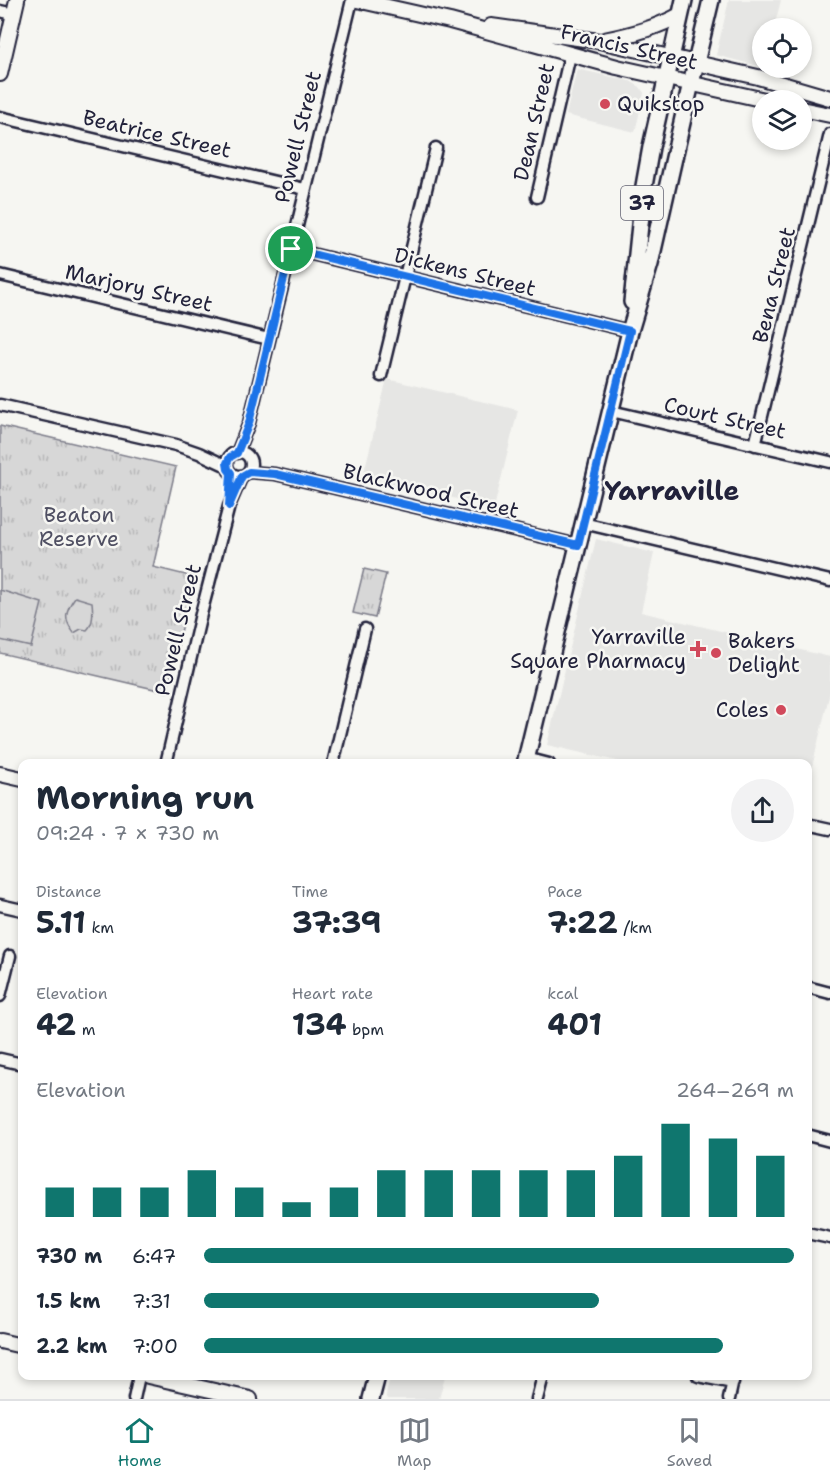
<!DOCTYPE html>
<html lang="en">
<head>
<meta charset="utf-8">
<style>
	:root { --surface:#fff; --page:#f2f2f3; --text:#1f2937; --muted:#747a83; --line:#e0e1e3; --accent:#0f766e }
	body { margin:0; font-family:"Shantell Sans",sans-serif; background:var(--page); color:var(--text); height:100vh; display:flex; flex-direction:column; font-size:22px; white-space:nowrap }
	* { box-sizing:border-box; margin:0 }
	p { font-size:20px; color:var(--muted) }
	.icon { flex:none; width:33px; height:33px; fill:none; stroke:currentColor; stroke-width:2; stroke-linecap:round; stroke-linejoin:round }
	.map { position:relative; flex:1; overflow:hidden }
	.panel { position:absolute; left:18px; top:759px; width:794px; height:621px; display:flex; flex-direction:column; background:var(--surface); border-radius:12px; box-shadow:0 3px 9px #0003 }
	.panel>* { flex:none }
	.controls { position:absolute; left:752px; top:18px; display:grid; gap:12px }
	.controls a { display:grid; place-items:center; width:60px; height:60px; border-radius:50%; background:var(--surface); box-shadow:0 3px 9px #0003; font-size:30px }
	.pin { position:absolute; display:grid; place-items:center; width:51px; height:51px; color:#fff; margin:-26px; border:3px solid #fff; border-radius:50%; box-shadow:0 2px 6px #0007 }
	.round { display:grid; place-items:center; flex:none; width:63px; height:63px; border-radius:32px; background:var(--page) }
	.headline { display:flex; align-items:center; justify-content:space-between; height:102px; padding:0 18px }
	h1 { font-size:33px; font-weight:700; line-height:45px }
	.metrics { display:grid; grid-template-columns:repeat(3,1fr); gap:9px; height:102px; padding:6px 18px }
	.metrics div { display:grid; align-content:center }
	.metrics b { font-size:30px; font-weight:700 }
	.metrics small { font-size:16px; font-weight:400 }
	.metrics p { font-size:16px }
	.chart { height:168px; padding:12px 18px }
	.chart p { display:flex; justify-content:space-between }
	.chart svg { width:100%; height:108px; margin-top:6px; stroke:var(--accent); stroke-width:6 }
	ul { padding:0 18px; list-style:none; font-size:20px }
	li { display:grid; grid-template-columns:96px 72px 1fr; align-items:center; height:45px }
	li i { height:15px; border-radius:8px; background:var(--accent) }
	.tab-bar { display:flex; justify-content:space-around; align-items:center; height:84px; border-top:2px solid var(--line); background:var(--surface); font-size:16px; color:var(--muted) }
	.tab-bar a { display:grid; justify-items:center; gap:3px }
	.tab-bar .selected { color:var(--accent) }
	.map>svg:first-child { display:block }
	.built { fill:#e6e6e4 }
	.grass { fill:url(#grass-tufts); stroke:#7c7c89; stroke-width:1.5 }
	.pitch { fill:#d7d7d7; stroke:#7c7c89; stroke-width:1.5 }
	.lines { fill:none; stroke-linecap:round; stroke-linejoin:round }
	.street-casing { stroke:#22223b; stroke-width:15 }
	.secondary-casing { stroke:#22223b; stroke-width:18 }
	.primary-casing { stroke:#22223b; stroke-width:20 }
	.street { stroke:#f6f6f2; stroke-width:10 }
	.secondary { stroke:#f6f6f2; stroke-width:14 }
	.primary { stroke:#f6f6f2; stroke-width:15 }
	.route-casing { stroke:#fff; stroke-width:12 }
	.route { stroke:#1a73e8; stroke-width:8 }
	.poi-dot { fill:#d1495b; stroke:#f6f6f2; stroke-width:2 }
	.labels { text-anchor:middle; stroke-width:5; stroke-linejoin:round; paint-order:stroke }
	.shield { fill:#f6f6f2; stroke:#626272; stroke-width:1.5 }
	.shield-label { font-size:20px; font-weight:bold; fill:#22223b }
	.street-label { font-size:21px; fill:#22223b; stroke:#f6f6f2 }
	.poi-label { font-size:21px; fill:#22223b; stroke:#f6f6f2; text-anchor:start }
	.park-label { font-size:21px; fill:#4f4f62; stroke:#f6f6f2 }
	.district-label { font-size:27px; font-weight:bold; fill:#22223b; stroke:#f6f6f2 }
</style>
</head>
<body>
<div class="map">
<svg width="830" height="1399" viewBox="0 0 830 1399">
	<defs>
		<pattern id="grass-tufts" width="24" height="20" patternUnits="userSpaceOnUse" patternTransform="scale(1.5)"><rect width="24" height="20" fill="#d7d7d7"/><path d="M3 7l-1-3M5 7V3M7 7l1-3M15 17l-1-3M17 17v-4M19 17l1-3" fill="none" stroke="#b8b8b9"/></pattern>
	</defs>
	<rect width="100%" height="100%" fill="#f6f6f2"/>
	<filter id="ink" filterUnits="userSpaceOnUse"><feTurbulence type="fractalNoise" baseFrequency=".0167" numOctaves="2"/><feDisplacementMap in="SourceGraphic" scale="12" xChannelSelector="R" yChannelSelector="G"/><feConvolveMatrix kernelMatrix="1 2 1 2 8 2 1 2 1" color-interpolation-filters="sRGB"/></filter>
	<g filter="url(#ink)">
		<path class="built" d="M729 0H781L774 28H762V68H765L716 55Z
			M577 69 630 81 640 87 644 93 635 132 566 115Z
			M387 379 518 410 494 508 363 476Z
			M596 539 654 553 641 612 830 657V692L807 788V764L626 763 547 745Z
			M390 1376H445L439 1399H388L386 1395Z"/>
		<path class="grass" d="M0 426 176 467 153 567 194 577 167 692 0 653Z
			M364 569 386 574 375 618 353 613Z"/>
		<path class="pitch" d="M0 590 42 603 31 647 0 640Z
			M75 597 92 602C93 612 94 623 87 630L81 629 74 633C63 619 65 611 75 597Z"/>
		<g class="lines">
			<g class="street-casing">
				<path id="street" d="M0 11 14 14
					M0 117 305 189
					M537 197 570 55
					M291 249 630 331
					M0 275 269 339
					M381 376 436 148
					M0 405 176 445 199 453 227 466
					M611 411 830 462
					M755 445 830 134
					M227 464a12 12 0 1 1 24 0a12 12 0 1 1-24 0Z
					M237 453 249 423 352 0
					M249 472 275 474 578 545
					M583 523 830 581
					M526 758 549 764
					M166 764 201 614 229 506 242 476
					M333 764 365 629
					M807 824 830 829
					M0 905 22 910
					M807 987 830 993
					M0 996 10 956
					M0 1059 22 1064
					M807 1135 830 1141
					M807 1233 830 1238
					M698 1376 733 1383
					M134 1399 139 1376
					M537 1399 543 1376
					M729 1399 734 1376"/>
			</g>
			<g class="secondary-casing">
				<path id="secondary" d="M357 0 450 21 617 67 765 100
					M491 26 599 41 758 77 830 98
					M604 40C631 35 656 28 680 15
					M0 74 17 0
					M801 109 830 115
					M0 774 22 779
					M0 1341 22 1346
					M148 1376 250 1399"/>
			</g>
			<g class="primary-casing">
				<path id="primary" d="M632 302 644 186 651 147 684 0
					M525 764 630 331 650 264 688 96 711 0
					M371 1399 377 1376"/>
			</g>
			<use href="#street" class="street"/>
			<use href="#secondary" class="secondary"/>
			<use href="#primary" class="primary"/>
		</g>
	</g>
	<g class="lines" filter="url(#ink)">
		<g class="route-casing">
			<path id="route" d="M291 249 630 331 578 545 275 474 249 472 242 476 229 506 231 473 228 469 227 463 230 457 237 453 249 423Z"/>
		</g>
		<use href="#route" class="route"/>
	</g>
	<g class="poi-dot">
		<circle cx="605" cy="104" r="6"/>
		<path d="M695 640h6v6h6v6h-6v6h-6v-6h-6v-6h6z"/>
		<circle cx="716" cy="653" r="6"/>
		<circle cx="781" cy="710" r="6"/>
	</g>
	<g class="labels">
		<rect class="shield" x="621" y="186" width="42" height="34" rx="4.5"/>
		<g class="shield-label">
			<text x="642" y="210">37</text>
		</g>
		<g class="street-label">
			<text transform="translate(629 47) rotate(13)" y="7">Francis Street</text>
			<text transform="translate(534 122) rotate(-77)" y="7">Dean Street</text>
			<text transform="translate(157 134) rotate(13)" y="7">Beatrice Street</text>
			<text transform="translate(298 137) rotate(-76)" y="7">Powell Street</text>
			<text transform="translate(465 272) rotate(14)" y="7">Dickens Street</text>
			<text transform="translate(774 285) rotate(-76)" y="7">Bena Street</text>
			<text transform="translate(139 288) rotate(13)" y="7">Marjory Street</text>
			<text transform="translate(725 418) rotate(13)" y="7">Court Street</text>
			<text transform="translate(431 491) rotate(13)" y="7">Blackwood Street</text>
			<text transform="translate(178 630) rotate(-76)" y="7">Powell Street</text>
		</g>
		<g class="poi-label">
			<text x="617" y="111">Quikstop</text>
			<text x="686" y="644" text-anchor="end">Yarraville<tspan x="686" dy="24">Square Pharmacy</tspan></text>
			<text x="728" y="648">Bakers<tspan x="728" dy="24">Delight</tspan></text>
			<text x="769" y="717" text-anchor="end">Coles</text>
		</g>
		<g class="park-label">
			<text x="79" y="522">Beaton<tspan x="79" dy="24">Reserve</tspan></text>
		</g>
		<g class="district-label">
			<text x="672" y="500">Yarraville</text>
		</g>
	</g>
</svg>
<div class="controls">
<a><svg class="icon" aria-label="locate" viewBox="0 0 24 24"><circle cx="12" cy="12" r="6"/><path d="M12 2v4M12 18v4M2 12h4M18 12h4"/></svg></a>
<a><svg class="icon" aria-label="layers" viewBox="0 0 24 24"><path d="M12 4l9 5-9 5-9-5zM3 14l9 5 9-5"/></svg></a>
</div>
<div class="pin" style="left:291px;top:249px;background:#1e9e55"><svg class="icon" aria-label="arrive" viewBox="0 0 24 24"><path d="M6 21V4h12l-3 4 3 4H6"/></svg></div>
<section class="panel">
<div class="headline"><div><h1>Morning run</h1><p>09:24 · 7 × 730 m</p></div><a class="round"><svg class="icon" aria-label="share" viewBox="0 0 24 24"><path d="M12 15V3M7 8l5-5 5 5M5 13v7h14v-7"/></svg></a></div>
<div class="metrics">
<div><p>Distance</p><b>5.11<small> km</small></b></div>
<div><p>Time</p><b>37:39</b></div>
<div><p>Pace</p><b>7:22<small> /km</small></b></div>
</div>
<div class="metrics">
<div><p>Elevation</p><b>42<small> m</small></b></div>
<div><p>Heart rate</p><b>134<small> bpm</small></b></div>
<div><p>kcal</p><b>401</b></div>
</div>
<div class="chart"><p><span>Elevation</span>264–269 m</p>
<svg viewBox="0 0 160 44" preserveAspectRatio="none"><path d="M5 44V32M15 44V32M25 44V32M35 44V25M45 44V32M55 44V38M65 44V32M75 44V25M85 44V25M95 44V25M105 44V25M115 44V25M125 44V19M135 44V6M145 44V12M155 44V19"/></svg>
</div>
<ul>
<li><b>730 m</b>6:47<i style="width:100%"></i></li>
<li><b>1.5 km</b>7:31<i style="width:67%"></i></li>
<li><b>2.2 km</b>7:00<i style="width:88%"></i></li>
</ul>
</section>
</div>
<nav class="tab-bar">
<a class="selected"><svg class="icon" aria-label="home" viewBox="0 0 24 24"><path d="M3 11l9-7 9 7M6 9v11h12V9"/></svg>Home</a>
<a><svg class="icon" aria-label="map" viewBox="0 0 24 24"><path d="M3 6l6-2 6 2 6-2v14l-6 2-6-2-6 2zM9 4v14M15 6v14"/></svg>Map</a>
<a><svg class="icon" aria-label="saved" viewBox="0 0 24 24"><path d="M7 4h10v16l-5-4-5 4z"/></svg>Saved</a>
</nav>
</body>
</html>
